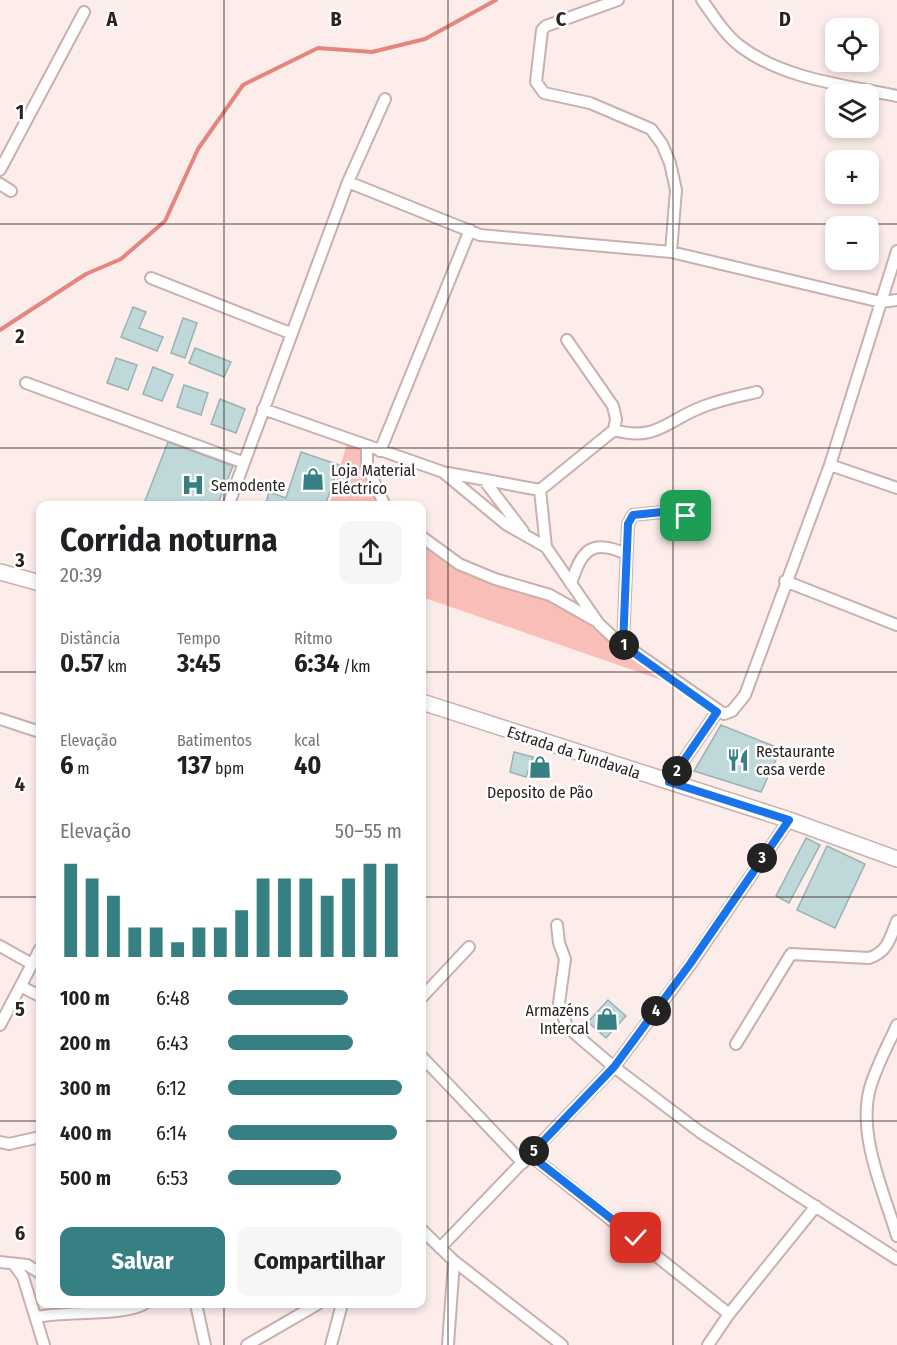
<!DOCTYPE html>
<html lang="pt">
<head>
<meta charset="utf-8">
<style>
	:root { --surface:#fff; --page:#f6f6f6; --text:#202124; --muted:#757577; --accent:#367f82 }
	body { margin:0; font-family:"Fira Sans Condensed",sans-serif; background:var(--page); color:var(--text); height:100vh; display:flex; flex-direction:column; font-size:22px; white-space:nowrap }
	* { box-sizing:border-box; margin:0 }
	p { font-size:20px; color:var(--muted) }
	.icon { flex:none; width:33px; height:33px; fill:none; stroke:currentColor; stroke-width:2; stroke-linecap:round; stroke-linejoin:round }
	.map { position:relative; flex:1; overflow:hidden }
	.sheet { position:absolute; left:36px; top:501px; width:390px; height:807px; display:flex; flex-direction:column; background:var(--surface); border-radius:12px; box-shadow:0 3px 9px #0003 }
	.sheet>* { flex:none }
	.fabs { position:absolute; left:825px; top:18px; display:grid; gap:12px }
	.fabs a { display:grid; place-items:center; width:54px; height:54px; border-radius:12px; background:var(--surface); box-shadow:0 3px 9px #0003; font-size:30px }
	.pin { position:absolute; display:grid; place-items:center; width:51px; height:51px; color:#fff; margin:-26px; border-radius:12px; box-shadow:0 3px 9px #0006 }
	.km { position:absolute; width:30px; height:30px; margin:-15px; border-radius:50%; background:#222; color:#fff; font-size:16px; line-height:30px; text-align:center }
	.round { display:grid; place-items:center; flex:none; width:63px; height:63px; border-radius:12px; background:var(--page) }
	.summary { display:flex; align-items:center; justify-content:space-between; height:102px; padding:0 24px }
	h1 { font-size:33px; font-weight:700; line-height:45px }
	.stats { display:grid; grid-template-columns:repeat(3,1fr); gap:9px; height:102px; padding:6px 24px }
	.stats div { display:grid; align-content:center }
	.stats b { font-size:26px; font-weight:700 }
	.stats small { font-size:16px; font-weight:400 }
	.stats p { font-size:16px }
	.chart { height:168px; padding:12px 24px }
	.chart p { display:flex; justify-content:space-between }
	.chart svg { width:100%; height:108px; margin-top:6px; stroke:var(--accent); stroke-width:6 }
	.action { display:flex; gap:12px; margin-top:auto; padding:12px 24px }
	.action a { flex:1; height:69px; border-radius:12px; background:var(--accent); color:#fff; font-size:24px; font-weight:700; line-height:69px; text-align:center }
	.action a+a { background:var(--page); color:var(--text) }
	ul { padding:0 24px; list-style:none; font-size:20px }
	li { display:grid; grid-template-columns:96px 72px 1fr; align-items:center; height:45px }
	li i { height:15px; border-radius:8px; background:var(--accent) }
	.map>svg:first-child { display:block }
	.grass { fill:#fabeb8 }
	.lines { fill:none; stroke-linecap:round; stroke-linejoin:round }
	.stream { stroke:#e4857e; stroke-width:4 }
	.building { fill:#bfd9db; stroke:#99b3b4; stroke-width:1.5 }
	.minor-casing { stroke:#c8b0ad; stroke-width:14 }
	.secondary-casing { stroke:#c8b0ad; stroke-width:18 }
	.minor { stroke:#fff; stroke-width:10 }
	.secondary { stroke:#fff; stroke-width:15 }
	.route-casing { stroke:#fff; stroke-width:12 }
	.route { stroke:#1a73e8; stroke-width:8 }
	.grid { fill:none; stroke:#2c2221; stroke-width:1.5; stroke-opacity:0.55 }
	.labels { text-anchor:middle; stroke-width:5; stroke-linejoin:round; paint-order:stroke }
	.poi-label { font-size:16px; fill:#2c2221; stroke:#fff; text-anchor:start }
	.street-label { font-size:16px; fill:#2c2221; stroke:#fff }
	.grid-label { font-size:20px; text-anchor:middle; font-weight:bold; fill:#2c2221; stroke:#fff; stroke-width:5; stroke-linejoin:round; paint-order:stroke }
</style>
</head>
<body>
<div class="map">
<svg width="897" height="1345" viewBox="0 0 897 1345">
	<rect width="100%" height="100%" fill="#fcedeb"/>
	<path class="grass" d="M347 443 362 447 368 486 382 505 329 506Z
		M422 544 472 575 537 594 573 613 670 683 422 597Z"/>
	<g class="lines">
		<path class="stream" d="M0 330 86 274 121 259 165 221 198 149 243 85 318 48 372 52 425 39 496 0"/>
	</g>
	<path class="building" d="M133 307 146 312 139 328 163 337 157 351 121 337Z
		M183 318 197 323 185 358 171 353Z
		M195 348 231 362 224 377 189 363Z
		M116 358 137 365 128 390 107 383Z
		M153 367 173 375 162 401 143 394Z
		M184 385 208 393 201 415 177 407Z
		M220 399 245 409 236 433 211 424Z
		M168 442 233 466 217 506H143Z
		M301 452 339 465 325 506H265L269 492 286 498Z
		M721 725 781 749 761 792 694 771Z
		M514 752 533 757 526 777 510 772Z
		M533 757 549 765 544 776 532 770Z
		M806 838 820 845 789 903 776 896Z
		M827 846 865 864 835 928 797 910Z
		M608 1000 626 1016 606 1038 588 1022Z"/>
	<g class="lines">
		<g class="minor-casing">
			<path id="minor" d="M618 0 546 26 542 30 536 82 544 93 590 103 651 129 662 144 670 163 676 190 671 252
				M702 0C713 15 725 35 740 46 783 79 845 85 897 96
				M0 170 84 12
				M348 182 480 235 671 252 881 302 897 300
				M0 184 11 191
				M151 278 290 333
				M26 383 242 462
				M263 409 443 472 507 525 546 547 599 624 612 636 724 714 732 711 745 695 830 465 897 251
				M614 430C656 442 666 421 702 407 719 400 739 396 757 392
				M367 446V466L385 506
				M380 451 470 230
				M830 465 897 488
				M448 473 540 490 614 430 616 419 613 406 567 340
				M484 480 523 531
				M540 490 546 547
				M228 506 348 182 385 99
				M422 537 459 564 495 579 550 595 594 620
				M785 581 897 625
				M571 584C581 550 592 538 626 554
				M623 645 628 524 633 515 662 512 686 516
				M0 719 40 732
				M669 782 717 712
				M557 925 559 943 565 959 559 1003 567 1027 614 1067 700 1132 897 1259
				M0 946 32 964
				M22 987 40 996
				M422 997 469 947
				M0 1025 40 949
				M897 1025C888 1045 876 1067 870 1088 857 1135 884 1192 897 1236
				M736 1044 791 954 869 958C888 952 890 938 897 921
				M422 1057 523 1163
				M0 1142 9 1144 40 1137
				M530 1155 729 1314
				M422 1230 454 1261 562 1345
				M440 1248 614 1067 690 965 789 820
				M0 1262 27 1265 40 1273
				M15 1266 23 1277 44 1345
				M196 1304 205 1345
				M37 1317C65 1311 122 1316 144 1304
				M247 1345 318 1304
				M331 1345 342 1304
				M448 1345 454 1261
				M708 1345 729 1314 816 1206"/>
		</g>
		<g class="secondary-casing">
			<path id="secondary" d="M0 572 40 583
				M422 702 789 820 897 859"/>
		</g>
		<use href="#minor" class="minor"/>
		<use href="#secondary" class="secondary"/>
	</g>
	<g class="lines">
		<g class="route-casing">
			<path id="route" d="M636 1238 530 1155 614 1067 690 964 789 820 669 782 717 712 623 645 628 524 633 515 662 512 686 516"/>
		</g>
		<use href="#route" class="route"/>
	</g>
	<path class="grid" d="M224 0V506M448 0V1345M673 0V1345M0 224H897M0 448H897M0 672H40M422 672H897M0 897H40M422 897H897M0 1121H40M422 1121H897M224 1304V1345"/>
	<defs>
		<g id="shop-bare" transform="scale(1.8)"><path d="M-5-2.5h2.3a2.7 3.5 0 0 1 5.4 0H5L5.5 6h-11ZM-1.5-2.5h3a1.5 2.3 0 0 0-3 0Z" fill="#367f82" stroke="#fff" stroke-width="2.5" paint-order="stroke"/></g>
		<g id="hospital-bare" transform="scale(1.8)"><path d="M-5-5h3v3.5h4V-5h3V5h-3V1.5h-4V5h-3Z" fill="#367f82" stroke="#fff" stroke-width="2.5" paint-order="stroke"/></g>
		<g id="restaurant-bare" transform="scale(1.8)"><path d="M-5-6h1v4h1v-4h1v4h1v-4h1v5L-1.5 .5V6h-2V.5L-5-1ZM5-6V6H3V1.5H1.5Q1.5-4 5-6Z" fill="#367f82" stroke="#fff" stroke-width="2.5" paint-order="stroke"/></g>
	</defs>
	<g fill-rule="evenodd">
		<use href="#shop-bare" x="313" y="479"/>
		<use href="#hospital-bare" x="193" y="485"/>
		<use href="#restaurant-bare" x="738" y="760"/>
		<use href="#shop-bare" x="540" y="767"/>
		<use href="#shop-bare" x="607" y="1019"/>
	</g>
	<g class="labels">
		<g class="poi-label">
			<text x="331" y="476">Loja Material<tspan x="331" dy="18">Eléctrico</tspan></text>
			<text x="211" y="491">Semodente</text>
			<text x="756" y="757">Restaurante<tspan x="756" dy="18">casa verde</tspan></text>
			<text x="540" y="798" text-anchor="middle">Deposito de Pão</text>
			<text x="589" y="1016" text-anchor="end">Armazéns<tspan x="589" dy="18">Intercal</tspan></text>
		</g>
		<g class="street-label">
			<text transform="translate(574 752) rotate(18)" y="6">Estrada da Tundavala</text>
		</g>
	</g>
	<g class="grid-label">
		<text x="112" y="26">A</text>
		<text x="336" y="26">B</text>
		<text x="561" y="26">C</text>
		<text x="785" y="26">D</text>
		<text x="20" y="119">1</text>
		<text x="20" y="343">2</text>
		<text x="20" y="567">3</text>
		<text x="20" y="791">4</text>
		<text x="20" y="1016">5</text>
		<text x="20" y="1240">6</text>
	</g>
</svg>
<div class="fabs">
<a><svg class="icon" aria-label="locate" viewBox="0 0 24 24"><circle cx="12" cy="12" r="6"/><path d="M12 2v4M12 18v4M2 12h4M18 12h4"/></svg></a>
<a><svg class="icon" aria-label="layers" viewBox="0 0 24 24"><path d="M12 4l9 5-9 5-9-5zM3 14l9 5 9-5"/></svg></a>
<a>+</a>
<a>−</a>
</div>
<div class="pin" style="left:686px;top:516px;background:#1e9e55"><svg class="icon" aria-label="arrive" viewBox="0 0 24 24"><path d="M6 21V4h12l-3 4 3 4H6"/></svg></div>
<div class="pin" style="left:636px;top:1238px;background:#d93025"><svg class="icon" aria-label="check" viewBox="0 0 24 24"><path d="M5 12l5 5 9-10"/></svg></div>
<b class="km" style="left:624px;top:645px">1</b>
<b class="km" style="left:677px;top:771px">2</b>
<b class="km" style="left:762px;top:858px">3</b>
<b class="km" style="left:656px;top:1011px">4</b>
<b class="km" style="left:534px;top:1151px">5</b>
<section class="sheet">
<div class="summary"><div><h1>Corrida noturna</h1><p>20:39</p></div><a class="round"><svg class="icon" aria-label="share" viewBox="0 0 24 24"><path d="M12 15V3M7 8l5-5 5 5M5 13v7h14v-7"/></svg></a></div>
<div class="stats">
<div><p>Distância</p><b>0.57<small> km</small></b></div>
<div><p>Tempo</p><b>3:45</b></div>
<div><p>Ritmo</p><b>6:34<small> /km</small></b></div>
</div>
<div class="stats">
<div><p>Elevação</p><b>6<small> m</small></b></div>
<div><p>Batimentos</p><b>137<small> bpm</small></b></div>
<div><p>kcal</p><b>40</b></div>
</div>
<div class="chart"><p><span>Elevação</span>50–55 m</p>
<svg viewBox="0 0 160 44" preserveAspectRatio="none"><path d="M5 44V6M15 44V12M25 44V19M35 44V32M45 44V32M55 44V38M65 44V32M75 44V32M85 44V25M95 44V12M105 44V12M115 44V12M125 44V19M135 44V12M145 44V6M155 44V6"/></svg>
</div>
<ul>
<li><b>100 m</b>6:48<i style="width:69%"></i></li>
<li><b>200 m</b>6:43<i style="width:72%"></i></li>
<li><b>300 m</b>6:12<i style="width:100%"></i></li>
<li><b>400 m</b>6:14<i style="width:97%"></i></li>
<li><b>500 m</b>6:53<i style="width:65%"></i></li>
</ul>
<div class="action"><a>Salvar</a><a>Compartilhar</a></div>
</section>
</div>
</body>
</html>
